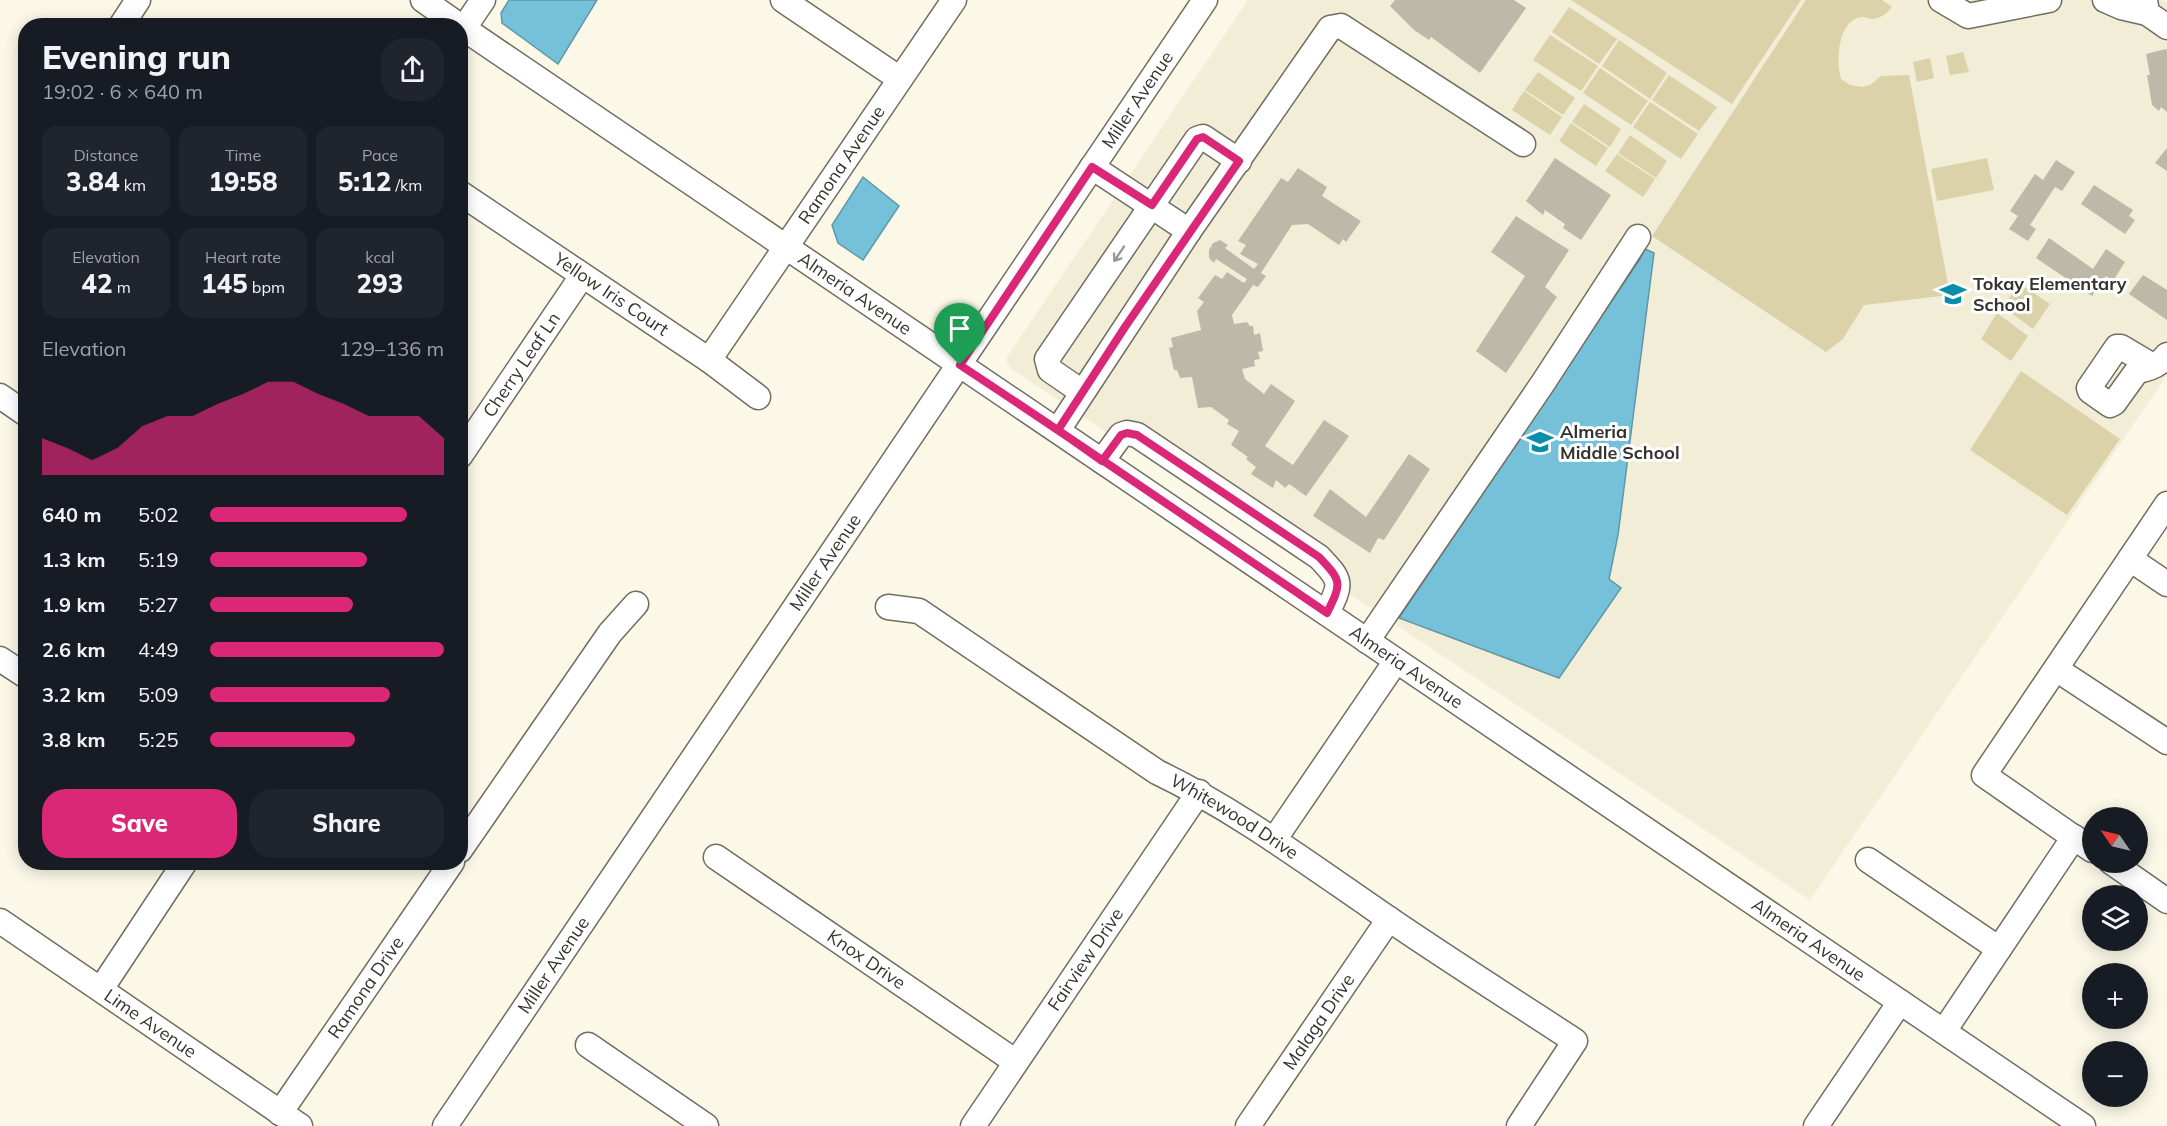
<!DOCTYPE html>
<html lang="en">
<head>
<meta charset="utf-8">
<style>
	:root { --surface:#171b24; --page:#20242c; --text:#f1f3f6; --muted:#9ea1a6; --accent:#db2777 }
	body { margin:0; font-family:Mulish,sans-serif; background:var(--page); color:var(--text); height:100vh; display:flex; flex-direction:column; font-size:22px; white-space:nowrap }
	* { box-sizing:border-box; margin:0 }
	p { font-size:20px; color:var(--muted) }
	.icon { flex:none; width:33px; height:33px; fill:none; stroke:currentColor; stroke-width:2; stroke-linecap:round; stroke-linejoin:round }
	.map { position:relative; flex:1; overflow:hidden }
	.panel { position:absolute; left:18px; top:18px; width:450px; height:852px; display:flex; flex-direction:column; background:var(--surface); border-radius:24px; box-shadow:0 3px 15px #0003 }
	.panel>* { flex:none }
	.needle { width:39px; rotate:304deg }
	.tools { position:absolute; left:2082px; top:807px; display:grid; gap:12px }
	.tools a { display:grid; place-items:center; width:66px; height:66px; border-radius:50%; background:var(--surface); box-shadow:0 3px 15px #0003; font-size:30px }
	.pin { position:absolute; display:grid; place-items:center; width:51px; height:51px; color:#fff; margin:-62px -26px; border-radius:50% 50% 50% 0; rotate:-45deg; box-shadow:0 0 6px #0007 }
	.pin .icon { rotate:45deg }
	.round { display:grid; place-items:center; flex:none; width:63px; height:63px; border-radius:24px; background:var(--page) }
	.headline { display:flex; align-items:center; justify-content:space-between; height:102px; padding:0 24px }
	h1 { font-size:33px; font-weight:800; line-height:45px }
	.figures { display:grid; grid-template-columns:repeat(3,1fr); gap:9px; height:102px; padding:6px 24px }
	.figures div { display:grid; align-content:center; border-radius:15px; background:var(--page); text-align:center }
	.figures b { font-size:26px; font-weight:800 }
	.figures small { font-size:16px; font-weight:400 }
	.figures p { font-size:16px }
	.chart { height:168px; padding:12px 24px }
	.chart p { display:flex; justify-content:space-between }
	.chart svg { width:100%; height:108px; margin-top:6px; fill:var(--accent); opacity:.7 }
	.cta { display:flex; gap:12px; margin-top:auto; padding:12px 24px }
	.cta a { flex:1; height:69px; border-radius:24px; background:var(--accent); color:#fff; font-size:24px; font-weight:800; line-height:69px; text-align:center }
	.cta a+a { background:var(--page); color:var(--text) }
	ul { padding:0 24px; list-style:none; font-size:20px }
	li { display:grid; grid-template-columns:96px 72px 1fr; align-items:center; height:45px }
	li i { height:15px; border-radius:8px; background:var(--accent) }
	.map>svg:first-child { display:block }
	.built { fill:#f2edd6 }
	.green { fill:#dbd2a9 }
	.water { fill:#75c1da; stroke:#6296a6; stroke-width:1.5 }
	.building { fill:#bcb9a9 }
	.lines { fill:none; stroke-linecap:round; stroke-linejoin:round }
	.minor-casing { stroke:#716e60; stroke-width:27 }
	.minor { stroke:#fff; stroke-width:24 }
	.oneway { stroke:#9a9996 }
	.route-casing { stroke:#fff; stroke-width:12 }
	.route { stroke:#db2777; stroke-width:8 }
	.labels { text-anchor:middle; stroke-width:6; stroke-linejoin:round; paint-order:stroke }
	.street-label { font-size:18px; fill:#34332d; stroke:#fff }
	.poi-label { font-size:18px; font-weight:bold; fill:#34332d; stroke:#fff; text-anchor:start }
</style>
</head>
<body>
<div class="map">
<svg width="2167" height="1126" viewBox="0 0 2167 1126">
	<rect width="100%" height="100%" fill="#fcf8e8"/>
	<path class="built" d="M1248 0H2163L2167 3V375L1810 900 1010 368 1007 362V357Z"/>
	<path class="green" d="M1571 0H1801L1732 104Z
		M1806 0H1882L1892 7C1887 13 1880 19 1872 19 1869 19 1866 17 1862 17 1837 20 1836 62 1841 79L1850 85 1862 87 1870 85 1881 76 1909 75 1950 295 1864 305 1843 339 1826 352 1652 236Z
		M1569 7 1617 39 1599 64 1552 32Z
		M1550 35 1598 66 1581 91 1533 60Z
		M1619 40 1667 73 1650 99 1602 66Z
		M1963 52 1969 72 1950 75 1946 56Z
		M1930 58 1934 78 1917 82 1913 62Z
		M1600 68 1648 101 1631 125 1583 93Z
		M1538 72 1575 98 1563 115 1525 90Z
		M1669 75 1717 107 1699 131 1652 100Z
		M1524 91 1562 117 1550 135 1512 110Z
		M1650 102 1698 134 1681 159 1633 127Z
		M1584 104 1621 129 1610 147 1572 122Z
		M1571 123 1608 148 1596 166 1559 141Z
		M1630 135 1667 161 1656 178 1618 153Z
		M1617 154 1655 179 1643 197 1605 171Z
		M1987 158 1994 190 1937 201 1931 169Z
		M2019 283 2050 304 2033 329 2003 307Z
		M1997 313 2028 336 2011 361 1981 339Z
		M2021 371 2120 439 2067 515 1970 450Z"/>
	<path class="water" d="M509 0H597L558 64 502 23 501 13Z
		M863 177 899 206 863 260 838 243 832 225Z
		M1645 249 1654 253 1618 535 1609 579 1621 588 1559 678 1399 618 1640 259Z"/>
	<path class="building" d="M1395 0H1514L1526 8 1480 73 1431 37 1429 40 1414 30 1390 6Z
		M2166 49 2167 51V112L2161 107 2159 111 2152 105 2147 75H2150L2146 54Z
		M2167 148V171L2155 163Z
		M1555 158 1611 195 1581 240 1563 228 1565 224 1545 210 1543 215 1526 201Z
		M2056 160 2075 172 2062 191 2055 187 2030 225 2036 229 2028 241 2009 229 2018 216 2010 211 2035 174 2043 180Z
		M1298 168 1327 187 1322 196 1361 221 1346 242 1343 239 1339 245 1308 224 1292 225 1261 273 1266 276 1258 287 1253 285 1232 315 1234 324 1247 322 1250 326H1253L1254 335 1260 333 1263 351 1258 352 1260 359 1254 360 1255 366 1242 369 1245 379 1264 394 1271 384 1295 401 1265 446 1293 465 1324 420 1349 436 1306 496 1289 484 1285 488 1276 480 1273 488 1251 474 1256 467 1246 459 1248 457 1231 445 1239 431 1227 424 1229 420 1211 407 1198 408 1192 377 1180 378 1177 370H1174L1169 348 1173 347 1171 338 1201 330 1197 311 1204 302 1198 298 1215 275 1222 279 1227 272 1244 283 1247 279 1216 259 1214 263 1209 258V250L1213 243 1220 240 1228 245 1225 248 1254 269 1258 264 1240 254 1246 245 1238 241 1281 178 1288 182Z
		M2094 185 2133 210 2129 216 2135 220 2125 234 2081 204Z
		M1516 216 1569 250 1545 287 1557 297 1506 373 1476 351 1525 276 1491 252Z
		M2049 238 2093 269 2106 249 2125 262 2113 281 2106 276 2092 296 2036 258Z
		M2143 275 2167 290V320L2129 294Z
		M1409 454 1430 469 1384 540 1378 538 1370 553 1313 516 1330 489 1366 517Z"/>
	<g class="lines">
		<g class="minor-casing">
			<g id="minor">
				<path d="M423 0 460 26"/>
				<path d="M783 0 900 79"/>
				<path d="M1941 0 1968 16 2049 0"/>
				<path d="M2105 0 2121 7 2147 13"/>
				<path d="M2145 0 2147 13 2167 27"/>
				<path d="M121 26 138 0"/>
				<path id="s1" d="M460 26 2083 1126"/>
				<path d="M464 28 483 0"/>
				<path d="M1092 167 1189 231"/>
				<path id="s2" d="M460 193 709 360 758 397"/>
				<path id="s3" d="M709 360 954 0"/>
				<path d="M2153 366 2121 347H2117L2089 388 2090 391 2110 405 2114 403 2137 371C2149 369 2160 365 2167 355"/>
				<path d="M1082 392 1050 370 1047 359 1197 139 1203 137 1239 161"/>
				<path d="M0 396 26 414"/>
				<path d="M1058 430 1189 231 1330 28 1341 26 1523 144"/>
				<path id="s4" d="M460 456 582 276"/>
				<path d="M1102 461 1121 435 1127 433 1137 435 1319 557C1342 581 1342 583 1327 613"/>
				<path d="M2130 559 2167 584"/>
				<path id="s5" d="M888 607 919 611 1157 772C1234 809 1303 860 1373 908 1439 954 1508 997 1575 1041L1519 1126"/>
				<path d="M1367 641 1543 383 1638 237"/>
				<path d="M0 659 26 676"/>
				<path d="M2056 669 2167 742"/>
				<path d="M1274 840 1396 661"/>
				<path d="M460 850 610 633 636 604"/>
				<path d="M2092 850 1984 775 2167 504"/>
				<path id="s6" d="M716 857 1016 1062"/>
				<path d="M1868 860 1999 949"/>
				<path d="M2111 862 2167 901"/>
				<path id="s7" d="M0 921 300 1126"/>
				<path d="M101 989 185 862"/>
				<path d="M1944 1031 2074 837"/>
				<path d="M588 1045 706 1126"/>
				<path id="s8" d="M280 1113 452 862"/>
				<path id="s9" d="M445 1126 1205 0"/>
				<path id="s10" d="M973 1126 1199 792"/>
				<path id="s11" d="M1248 1126 1389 919"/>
				<path d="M1816 1126 1900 1002"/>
			</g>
		</g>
		<use href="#minor" class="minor"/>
	</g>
	<defs><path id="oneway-shaft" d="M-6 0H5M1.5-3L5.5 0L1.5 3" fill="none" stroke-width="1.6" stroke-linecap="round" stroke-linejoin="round" transform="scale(1.5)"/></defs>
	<use class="oneway" href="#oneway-shaft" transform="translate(1119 254) rotate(124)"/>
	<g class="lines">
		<g class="route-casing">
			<path id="route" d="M960 365C1083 446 1205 530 1327 613 1342 583 1342 581 1319 557L1137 435 1127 433 1121 435 1102 461 1058 430 1125 327 1239 161 1203 137 1197 139 1152 205 1092 167 960 365"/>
		</g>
		<use href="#route" class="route"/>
	</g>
	<defs>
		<g id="school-bare" transform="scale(2.07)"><path d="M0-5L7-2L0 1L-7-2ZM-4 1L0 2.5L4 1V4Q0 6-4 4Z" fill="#088dac" stroke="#fff" stroke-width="2.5" paint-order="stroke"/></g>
	</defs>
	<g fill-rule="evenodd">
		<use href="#school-bare" x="1953" y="294"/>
		<use href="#school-bare" x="1540" y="442"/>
	</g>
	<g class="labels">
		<g class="street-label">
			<text dy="6" stroke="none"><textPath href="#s9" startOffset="1238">Miller Avenue</textPath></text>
			<text dy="6" stroke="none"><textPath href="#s3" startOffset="236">Ramona Avenue</textPath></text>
			<text dy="6" stroke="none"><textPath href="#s1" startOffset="477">Almeria Avenue</textPath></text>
			<text dy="6" stroke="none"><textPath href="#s2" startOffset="182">Yellow Iris Court</textPath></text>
			<text dy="6" stroke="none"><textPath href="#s4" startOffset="110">Cherry Leaf Ln</textPath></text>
			<text dy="6" stroke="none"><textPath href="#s9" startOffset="680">Miller Avenue</textPath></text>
			<text dy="6" stroke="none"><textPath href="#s1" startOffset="1143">Almeria Avenue</textPath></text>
			<text dy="6" stroke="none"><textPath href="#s5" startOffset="408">Whitewood Drive</textPath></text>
			<text dy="6" stroke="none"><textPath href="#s1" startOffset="1629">Almeria Avenue</textPath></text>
			<text dy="6" stroke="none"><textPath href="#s6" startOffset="182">Knox Drive</textPath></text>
			<text dy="6" stroke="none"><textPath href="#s10" startOffset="201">Fairview Drive</textPath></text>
			<text dy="6" stroke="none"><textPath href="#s9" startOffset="194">Miller Avenue</textPath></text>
			<text dy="6" stroke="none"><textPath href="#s8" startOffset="152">Ramona Drive</textPath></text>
			<text dy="6" stroke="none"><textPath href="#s11" startOffset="126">Malaga Drive</textPath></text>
			<text dy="6" stroke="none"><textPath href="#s7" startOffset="182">Lime Avenue</textPath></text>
		</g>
		<g class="poi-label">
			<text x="1973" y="290">Tokay Elementary<tspan x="1973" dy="21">School</tspan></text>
			<text x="1560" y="438">Almeria<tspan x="1560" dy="21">Middle School</tspan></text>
		</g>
	</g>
</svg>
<div class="tools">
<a><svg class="needle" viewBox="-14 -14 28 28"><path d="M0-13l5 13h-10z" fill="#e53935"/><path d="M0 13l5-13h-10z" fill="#9ea1a6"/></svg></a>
<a><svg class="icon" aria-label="layers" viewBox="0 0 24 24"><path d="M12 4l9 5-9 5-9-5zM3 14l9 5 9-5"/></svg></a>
<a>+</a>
<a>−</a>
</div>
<div class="pin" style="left:960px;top:365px;background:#1e9e55"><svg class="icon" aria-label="arrive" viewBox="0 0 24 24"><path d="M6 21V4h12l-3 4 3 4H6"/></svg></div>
<section class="panel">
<div class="headline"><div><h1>Evening run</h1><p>19:02 · 6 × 640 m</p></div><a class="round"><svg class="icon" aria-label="share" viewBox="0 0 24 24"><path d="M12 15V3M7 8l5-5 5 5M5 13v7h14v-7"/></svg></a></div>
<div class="figures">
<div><p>Distance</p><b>3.84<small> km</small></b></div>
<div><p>Time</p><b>19:58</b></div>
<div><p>Pace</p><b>5:12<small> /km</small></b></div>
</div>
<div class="figures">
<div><p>Elevation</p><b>42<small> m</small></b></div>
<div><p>Heart rate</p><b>145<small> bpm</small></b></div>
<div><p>kcal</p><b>293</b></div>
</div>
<div class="chart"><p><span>Elevation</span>129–136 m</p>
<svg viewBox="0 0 160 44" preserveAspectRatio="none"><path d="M0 44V29L10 33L20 38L30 33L40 24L50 20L60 20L70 15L80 11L90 6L100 6L110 11L120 15L130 20L140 20L150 20L160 29V44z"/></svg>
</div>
<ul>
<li><b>640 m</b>5:02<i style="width:84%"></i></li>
<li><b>1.3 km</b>5:19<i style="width:67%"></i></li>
<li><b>1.9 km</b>5:27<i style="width:61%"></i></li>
<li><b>2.6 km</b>4:49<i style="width:100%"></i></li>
<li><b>3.2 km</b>5:09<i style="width:77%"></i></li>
<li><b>3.8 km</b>5:25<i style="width:62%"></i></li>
</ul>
<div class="cta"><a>Save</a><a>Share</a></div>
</section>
</div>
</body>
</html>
